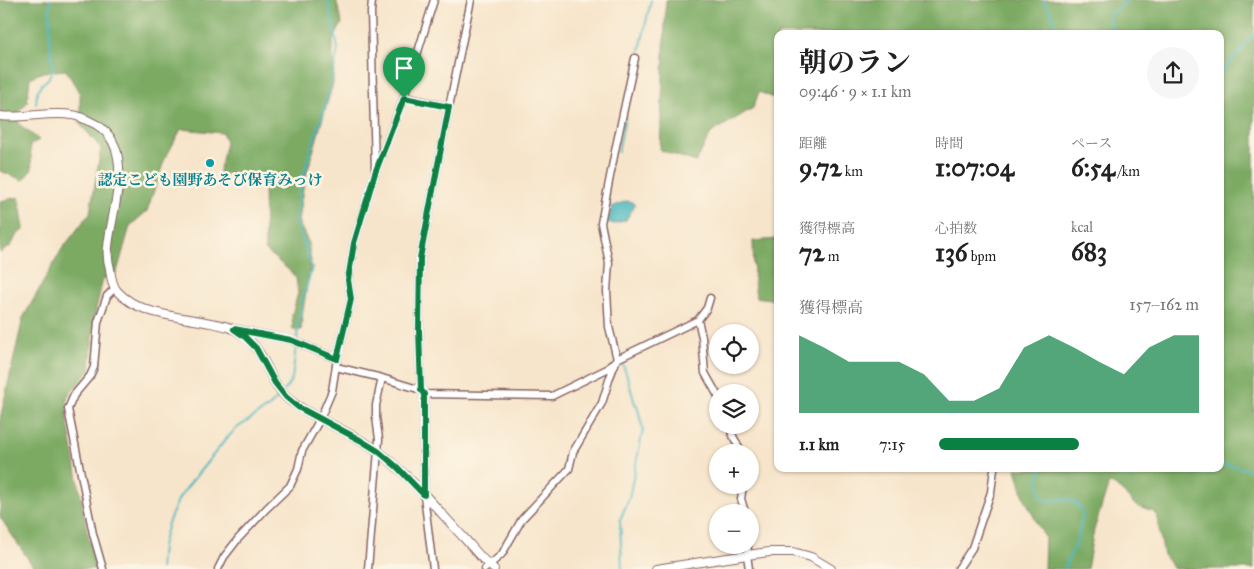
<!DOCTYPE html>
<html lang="ja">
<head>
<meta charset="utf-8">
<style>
	:root { --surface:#fff; --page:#f6f6f6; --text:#222; --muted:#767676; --accent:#0b8043 }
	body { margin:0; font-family:"IM FELL Great Primer","Noto Serif JP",serif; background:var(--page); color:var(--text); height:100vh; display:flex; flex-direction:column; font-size:19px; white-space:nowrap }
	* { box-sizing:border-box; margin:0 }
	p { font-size:16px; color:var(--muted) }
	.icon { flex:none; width:28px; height:28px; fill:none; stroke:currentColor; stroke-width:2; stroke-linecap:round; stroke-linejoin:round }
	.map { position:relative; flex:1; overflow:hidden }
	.details { position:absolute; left:774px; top:30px; width:450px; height:442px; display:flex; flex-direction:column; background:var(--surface); border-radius:10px; box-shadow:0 1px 4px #0004 }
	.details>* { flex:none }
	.buttons { position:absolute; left:709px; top:324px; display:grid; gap:10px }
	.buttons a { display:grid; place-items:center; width:50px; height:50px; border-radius:50%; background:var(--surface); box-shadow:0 1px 4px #0004; font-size:25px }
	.pin { position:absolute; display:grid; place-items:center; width:42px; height:42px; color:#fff; margin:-51px -21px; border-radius:50% 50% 50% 0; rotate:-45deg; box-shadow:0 0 5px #0007 }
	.pin .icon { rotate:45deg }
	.round { display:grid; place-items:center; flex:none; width:52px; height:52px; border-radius:26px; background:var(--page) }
	.overview { display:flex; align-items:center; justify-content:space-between; height:85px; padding:0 25px }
	h1 { font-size:28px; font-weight:700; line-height:38px }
	.figures { display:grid; grid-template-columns:repeat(3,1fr); gap:8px; height:85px; padding:5px 25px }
	.figures div { display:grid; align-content:center }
	.figures b { font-size:25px; font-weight:700 }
	.figures small { font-size:14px; font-weight:400 }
	.figures p { font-size:14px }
	.chart { height:140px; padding:10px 25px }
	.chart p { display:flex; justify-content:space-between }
	.chart svg { width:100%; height:90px; margin-top:5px; fill:var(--accent); opacity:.7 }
	ul { padding:0 25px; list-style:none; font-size:16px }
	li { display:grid; grid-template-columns:80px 60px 1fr; align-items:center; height:38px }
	li i { height:12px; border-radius:6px; background:var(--accent) }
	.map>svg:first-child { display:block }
	.forest { fill:#7caa63; stroke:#636447 }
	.water { fill:#48b7be; stroke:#496b74 }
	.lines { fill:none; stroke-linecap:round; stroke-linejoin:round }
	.stream { stroke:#48b7be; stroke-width:2 }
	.minor-casing { stroke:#876463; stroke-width:9 }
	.tertiary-casing { stroke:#876463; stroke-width:10 }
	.minor { stroke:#fff; stroke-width:6 }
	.tertiary { stroke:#fff; stroke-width:8 }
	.route-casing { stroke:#fff; stroke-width:10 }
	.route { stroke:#0b8043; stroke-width:6 }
	.culture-dot { fill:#0f9aa8; stroke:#fcf5e5; stroke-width:2 }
	.labels { text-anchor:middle; stroke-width:5; stroke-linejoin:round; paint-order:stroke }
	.culture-label { font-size:15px; font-weight:bold; fill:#0d838f; stroke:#fcf5e5 }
</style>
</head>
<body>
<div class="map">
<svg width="1254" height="569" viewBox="0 0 1254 569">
	<rect width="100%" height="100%" fill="#fcf5e5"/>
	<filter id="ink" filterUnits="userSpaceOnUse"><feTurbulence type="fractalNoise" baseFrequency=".02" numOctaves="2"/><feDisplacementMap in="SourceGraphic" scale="10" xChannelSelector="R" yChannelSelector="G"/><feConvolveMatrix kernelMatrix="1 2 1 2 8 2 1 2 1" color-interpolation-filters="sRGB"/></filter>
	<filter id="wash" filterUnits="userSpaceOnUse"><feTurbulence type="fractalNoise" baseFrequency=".0096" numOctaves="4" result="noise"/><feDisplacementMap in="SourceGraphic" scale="20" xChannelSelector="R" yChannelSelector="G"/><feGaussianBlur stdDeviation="1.12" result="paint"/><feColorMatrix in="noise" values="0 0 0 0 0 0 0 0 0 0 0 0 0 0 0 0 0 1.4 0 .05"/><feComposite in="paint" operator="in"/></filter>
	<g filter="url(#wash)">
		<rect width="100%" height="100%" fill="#f7e5cb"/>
		<path class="forest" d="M0 0H336L342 23 333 41V83L304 183 298 221 308 242 311 261 303 310 301 330H293L292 315 298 293 296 278 290 271 265 250 264 180 259 177 219 173 226 142 222 133 181 129 164 161 147 211 130 226 117 272 103 279 94 318 90 370 67 397V417L87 531 97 569H35L30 562 0 517V419L23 318 62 249 90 213 101 148 80 124V94L66 70 43 72 30 78 27 103 18 112 19 124 39 140 30 145 32 169 23 180 0 171Z
			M666 0H1254V569H1174L1164 556 1156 513 1136 506 1120 489 1109 483 1094 530 1087 569H1044L1045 537 1039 527 1024 497 1016 469H1220V34H778L777 99 759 92 753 108 711 133 696 162 660 150Z
			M19 197 24 229 16 236 11 246 0 253V201Z
			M777 239H778L777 300 756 297 754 281 753 241Z"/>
		<path class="water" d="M626 201 632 202 634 204V206L626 220 614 224 609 222 608 220 612 207Z"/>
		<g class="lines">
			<path class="stream" d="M1043 0 1050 11 1060 34
				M1112 34V29L1108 15 1128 0
				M638 59 651 0
				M1220 74 1254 34
				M36 104 37 92 42 84 48 79 53 69 50 45V0
				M618 152 625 117
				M607 204 612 207
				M605 224 609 222
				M606 235 609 247
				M616 344 619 352
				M622 362 627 376 635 404 637 405 643 430 629 498 620 520 622 569
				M284 391 292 379 297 339 298 321 304 295 312 268 297 223 296 213 299 201V194L310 151 323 114 335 66 338 49 330 8 327 0
				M1220 464 1254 470
				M1042 469 1038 480 1041 497 1046 501 1066 499 1075 502 1081 509 1083 517 1076 543 1064 569
				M160 569 162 546 168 523 179 498 188 486 226 439 237 428 270 406 281 395"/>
		</g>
	</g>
	<g filter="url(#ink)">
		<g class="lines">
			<g class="minor-casing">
				<path id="minor" d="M372 0 371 12 375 170
					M404 97 449 107
					M698 320 702 337 705 373 718 396
					M236 329 291 340 337 359
					M336 367 382 378 421 390
					M424 394 552 396 607 369 617 359 698 320 707 308 710 298
					M730 425 732 434 741 452
					M743 485 741 499 745 512
					M748 545 747 555 749 569
					M103 569 93 534 68 409 74 395 90 376 94 367 98 322 107 296 115 288
					M218 569 224 557 238 539 266 509 290 486 298 469 302 451 320 419 332 391 337 359 351 299 348 280 354 243 375 173 404 97 434 0
					M368 569 379 439 376 417V405L382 378
					M433 569 424 495V394L421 390 419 329 420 258 449 107 471 0
					M485 569 502 554 522 519 569 469 573 452 602 403 610 377 617 359 609 327 607 291 609 263 601 223 616 146 635 58
					M958 569 972 548 991 492 994 469"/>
			</g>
			<g class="tertiary-casing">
				<path id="tertiary" d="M0 116C24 119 49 111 72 115 81 116 89 121 97 125 137 150 111 210 108 247 107 254 108 262 110 269 111 277 112 285 117 291 139 315 176 316 205 322 215 324 226 325 235 330 267 347 265 378 287 398 295 405 304 410 313 415 335 427 359 437 379 452 410 476 438 510 465 539 474 549 483 561 494 569
					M656 569 747 555 770 552H793L811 557 831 569"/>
			</g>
			<use href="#minor" class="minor"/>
			<use href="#tertiary" class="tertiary"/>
		</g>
	</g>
	<g class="lines" filter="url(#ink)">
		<g class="route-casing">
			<path id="route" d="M404 98 449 107 420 258 419 330 421 390 424 394V495L397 467 378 451 360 440 298 407 286 397 275 383 256 348 244 336 234 329 291 340 337 359 351 299 348 280 354 243 375 173Z"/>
		</g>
		<use href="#route" class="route"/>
	</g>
	<circle class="culture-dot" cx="210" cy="163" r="5"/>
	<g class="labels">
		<g class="culture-label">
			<text x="210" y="185">認定こども園野あそび保育みっけ</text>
		</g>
	</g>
</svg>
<div class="buttons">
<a><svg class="icon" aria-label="locate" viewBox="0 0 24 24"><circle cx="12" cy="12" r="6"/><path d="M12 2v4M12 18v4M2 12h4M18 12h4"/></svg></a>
<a><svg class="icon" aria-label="layers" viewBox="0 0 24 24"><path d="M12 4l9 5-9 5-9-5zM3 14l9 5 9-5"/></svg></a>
<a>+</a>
<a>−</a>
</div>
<div class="pin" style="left:404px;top:98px;background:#1e9e55"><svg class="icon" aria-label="arrive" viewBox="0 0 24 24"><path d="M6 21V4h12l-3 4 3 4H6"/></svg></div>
<section class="details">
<div class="overview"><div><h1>朝のラン</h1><p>09:46 · 9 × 1.1 km</p></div><a class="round"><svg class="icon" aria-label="share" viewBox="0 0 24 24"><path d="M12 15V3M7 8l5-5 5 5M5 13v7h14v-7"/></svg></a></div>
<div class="figures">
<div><p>距離</p><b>9.72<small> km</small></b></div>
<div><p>時間</p><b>1:07:04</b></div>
<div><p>ペース</p><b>6:54<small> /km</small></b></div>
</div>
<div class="figures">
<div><p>獲得標高</p><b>72<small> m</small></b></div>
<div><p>心拍数</p><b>136<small> bpm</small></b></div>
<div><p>kcal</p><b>683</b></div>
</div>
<div class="chart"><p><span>獲得標高</span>157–162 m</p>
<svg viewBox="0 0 160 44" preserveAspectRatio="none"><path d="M0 44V6L10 12L20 19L30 19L40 19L50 25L60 38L70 38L80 32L90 12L100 6L110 12L120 19L130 25L140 12L150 6L160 6V44z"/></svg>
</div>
<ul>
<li><b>1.1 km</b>7:15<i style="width:54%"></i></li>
</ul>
</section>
</div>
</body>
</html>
